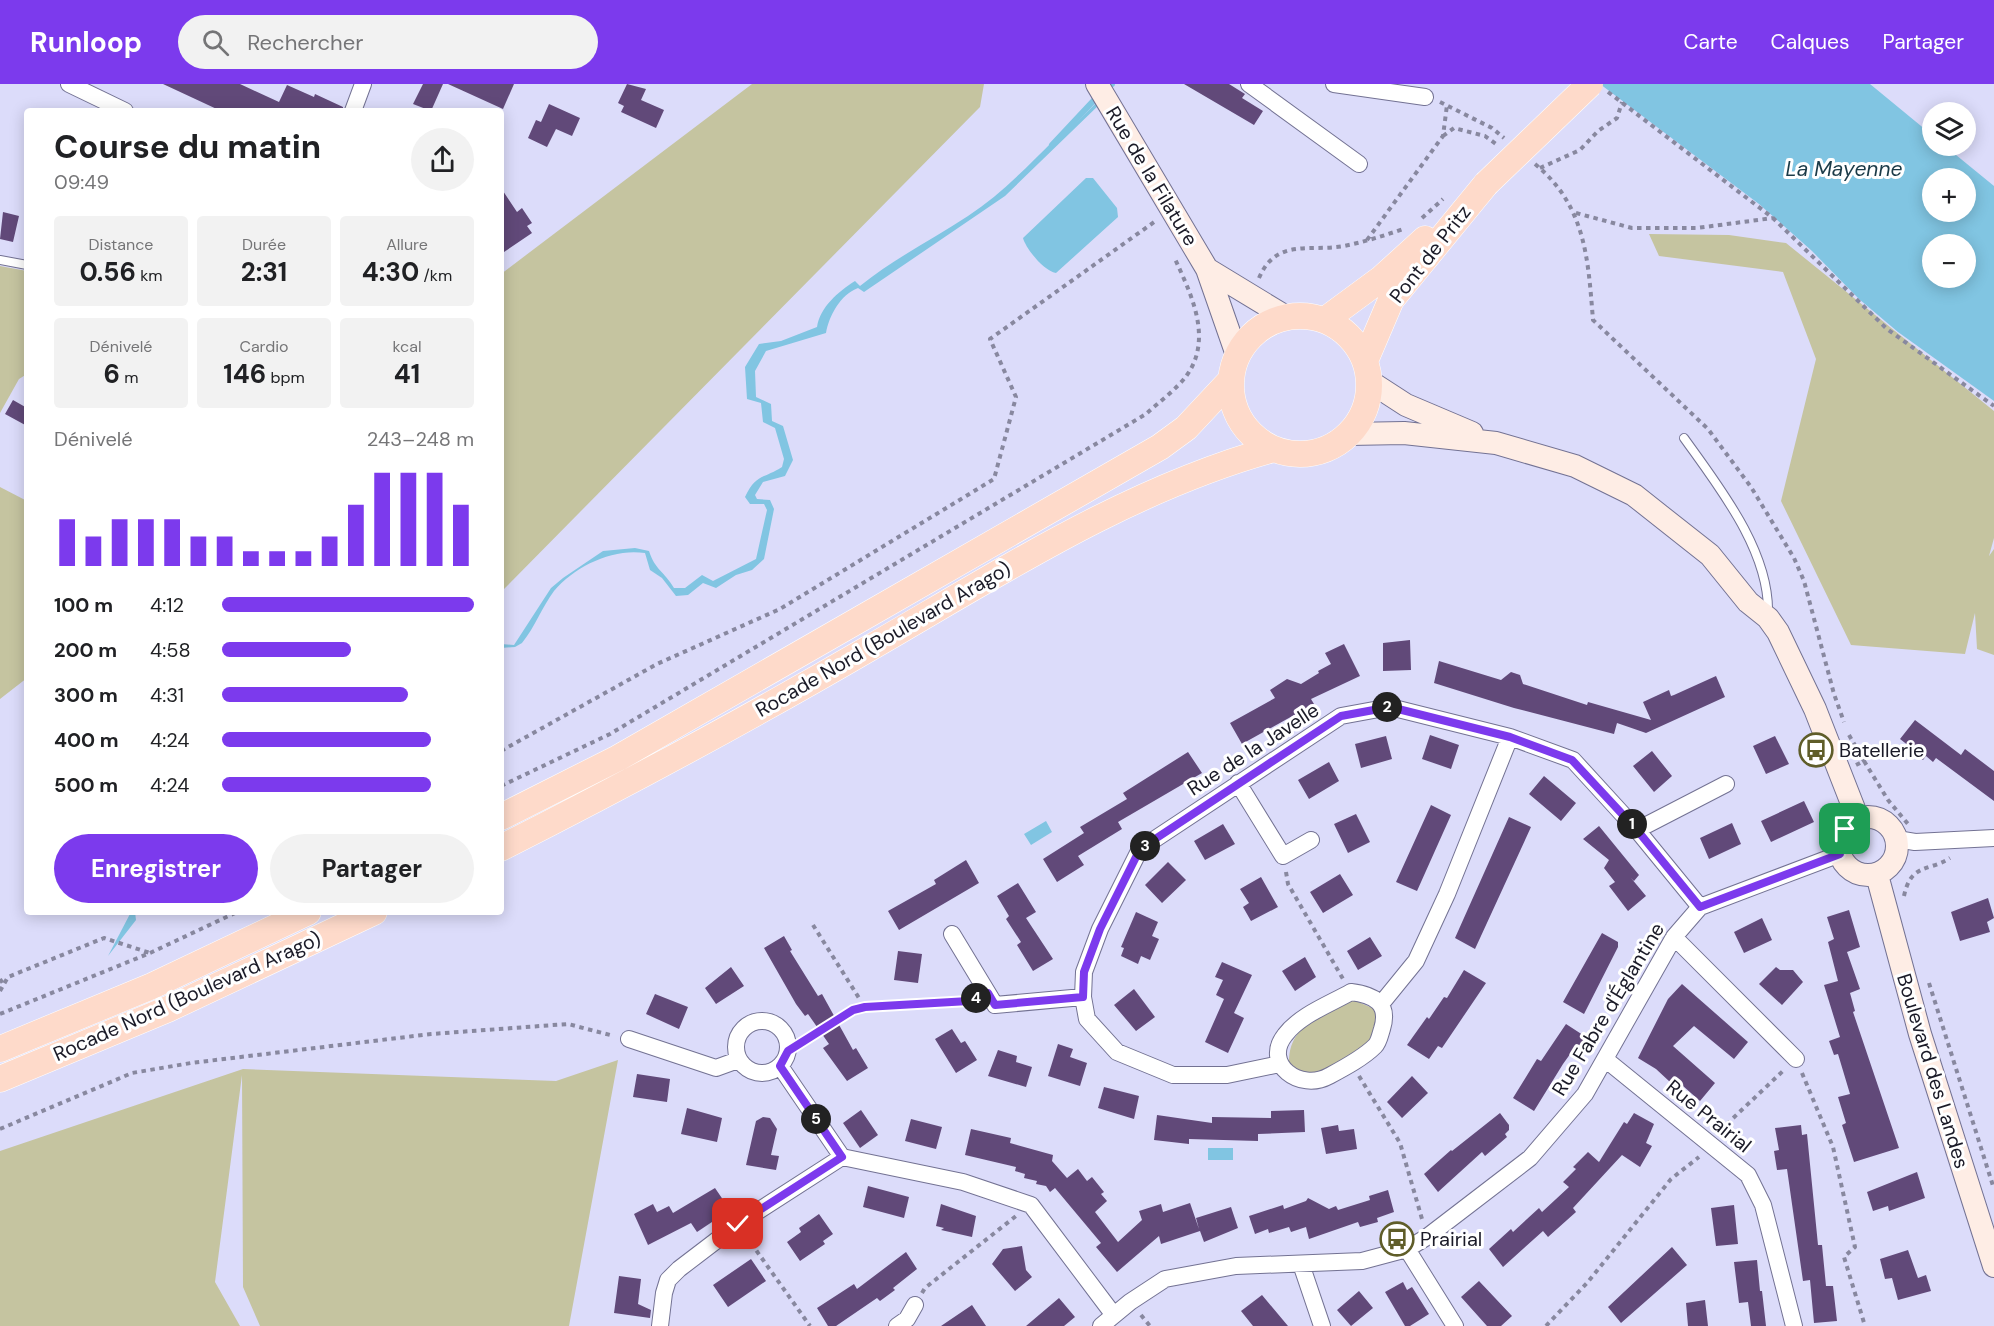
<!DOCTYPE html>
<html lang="fr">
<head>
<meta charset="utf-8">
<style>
	:root { --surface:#fff; --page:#f2f2f2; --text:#202124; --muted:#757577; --accent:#7c3aed }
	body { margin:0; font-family:"DM Sans",sans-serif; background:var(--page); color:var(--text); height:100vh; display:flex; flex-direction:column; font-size:22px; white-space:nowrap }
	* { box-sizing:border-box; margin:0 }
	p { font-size:20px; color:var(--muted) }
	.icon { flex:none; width:33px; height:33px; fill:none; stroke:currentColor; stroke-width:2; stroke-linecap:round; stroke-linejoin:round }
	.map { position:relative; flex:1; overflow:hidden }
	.details { position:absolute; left:24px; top:24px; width:480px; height:807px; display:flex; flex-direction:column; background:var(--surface); border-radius:6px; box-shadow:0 3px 15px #0003 }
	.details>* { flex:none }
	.controls { position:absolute; left:1922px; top:18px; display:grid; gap:12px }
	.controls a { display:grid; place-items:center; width:54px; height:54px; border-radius:50%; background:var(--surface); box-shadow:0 3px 15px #0003; font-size:30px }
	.pin { position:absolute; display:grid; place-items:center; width:51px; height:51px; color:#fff; margin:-26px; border-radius:12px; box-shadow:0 3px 9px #0006 }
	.km { position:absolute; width:30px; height:30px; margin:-15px; border-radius:50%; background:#222; color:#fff; font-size:16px; line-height:30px; text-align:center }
	.round { display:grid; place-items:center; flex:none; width:63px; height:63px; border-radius:32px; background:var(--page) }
	.overview { display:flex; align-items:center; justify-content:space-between; height:102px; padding:0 30px }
	h1 { font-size:33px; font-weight:700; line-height:45px }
	.stats { display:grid; grid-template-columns:repeat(3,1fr); gap:9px; height:102px; padding:6px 30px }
	.stats div { display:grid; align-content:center; border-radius:6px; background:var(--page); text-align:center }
	.stats b { font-size:26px; font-weight:700 }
	.stats small { font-size:16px; font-weight:400 }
	.stats p { font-size:16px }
	.chart { height:168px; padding:12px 30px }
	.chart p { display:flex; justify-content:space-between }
	.chart svg { width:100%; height:108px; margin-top:6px; stroke:var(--accent); stroke-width:6 }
	.button { display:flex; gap:12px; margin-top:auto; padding:12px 30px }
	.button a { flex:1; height:69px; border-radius:36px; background:var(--accent); color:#fff; font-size:24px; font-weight:700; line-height:69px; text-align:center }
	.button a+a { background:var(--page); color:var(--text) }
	ul { padding:0 30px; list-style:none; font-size:20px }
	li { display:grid; grid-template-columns:96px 72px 1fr; align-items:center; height:45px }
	li i { height:15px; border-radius:8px; background:var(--accent) }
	header { display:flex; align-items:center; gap:36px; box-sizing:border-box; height:84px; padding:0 30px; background:var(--accent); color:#fff }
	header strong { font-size:28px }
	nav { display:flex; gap:33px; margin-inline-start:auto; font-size:21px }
	.search { width:420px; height:54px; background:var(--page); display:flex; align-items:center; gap:15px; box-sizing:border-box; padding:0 21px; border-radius:33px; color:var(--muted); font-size:22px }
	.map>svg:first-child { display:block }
	.green { fill:#c5c4a0 }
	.water { fill:#81c5e2; fill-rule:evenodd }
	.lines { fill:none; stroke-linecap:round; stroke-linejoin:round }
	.stream { stroke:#81c5e2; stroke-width:6 }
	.building { fill:#614979 }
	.lane-casing { stroke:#737293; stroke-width:10 }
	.street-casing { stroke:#737293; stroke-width:18 }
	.secondary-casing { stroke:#737293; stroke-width:24 }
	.primary-casing { stroke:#fff; stroke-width:27 }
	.path { stroke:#88889f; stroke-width:4; stroke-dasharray:4.5 4.5; stroke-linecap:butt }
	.lane { stroke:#fff; stroke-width:8 }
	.street { stroke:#fff; stroke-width:16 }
	.secondary { stroke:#feede5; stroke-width:22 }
	.primary { stroke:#fedaca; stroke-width:26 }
	.primary-bridge-casing { stroke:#fff; stroke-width:27; stroke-linecap:butt }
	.primary-bridge { stroke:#fedaca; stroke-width:26 }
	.route-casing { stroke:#fff; stroke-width:12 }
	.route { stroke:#7c3aed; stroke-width:8 }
	.labels { text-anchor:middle; stroke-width:6; stroke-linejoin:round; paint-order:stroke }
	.street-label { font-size:20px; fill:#1a1a27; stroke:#fff }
	.poi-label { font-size:20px; fill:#1a1a27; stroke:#fff; text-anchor:start }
	.water-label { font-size:21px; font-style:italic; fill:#1b3b48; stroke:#fff }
</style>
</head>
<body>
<header>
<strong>Runloop</strong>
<div class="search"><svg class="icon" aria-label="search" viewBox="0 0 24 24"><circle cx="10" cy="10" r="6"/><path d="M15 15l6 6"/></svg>Rechercher</div>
<nav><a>Carte</a><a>Calques</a><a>Partager</a></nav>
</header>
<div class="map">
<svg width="1994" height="1242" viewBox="0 0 1994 1242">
	<rect width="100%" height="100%" fill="#dcdcfa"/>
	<path class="green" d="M752 0H984L980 23 501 508V190Z
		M1649 150 1729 151 1786 159 1994 327V454L1989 472 1994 465V571L1977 565 1975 529 1965 570 1851 561 1781 417 1816 275 1783 188 1659 172Z
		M0 182 27 187V290L19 295 0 329Z
		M0 403 27 417V594L0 615Z
		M1351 915 1375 925 1378 939 1374 957 1319 989H1300L1289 978C1289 940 1322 932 1351 915Z
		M618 976 569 1242H260L243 1203 242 991 215 1198 240 1242H0V1067L243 985 556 997Z"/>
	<path class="water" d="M1600 0H1870L1932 51V62H1945L1994 102V317L1898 248 1859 215 1812 167 1759 120ZM1932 94H1965V128H1932ZM1932 160H1965V194H1932Z
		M1099 16 1101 19 1005 112 864 208 858 204C840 211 829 232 826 249L766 267 755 287 756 313 771 320 772 337 783 342 793 376 785 392 763 398 755 411 757 415 770 416 774 425 764 475 752 486 736 491 716 504 703 499 688 511 676 512 662 494 650 486 645 469C613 464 575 482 554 507 542 523 535 543 522 559L515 563 501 564V560L514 561 551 504 563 494 603 467 635 464 649 467C655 486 664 487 674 504H685L702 491 713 497 756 475 767 426 764 420H750L745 413C756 390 763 395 782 383L784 375 775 344 763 338 761 319 747 315 745 283 759 260 781 257 817 243C820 223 838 208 855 197L860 202C893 175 932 156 968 132 1000 111 1027 83 1054 56L1055 60Z
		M1086 94H1093L1117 124 1118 133 1056 189C1044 187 1026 165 1023 154Z
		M1046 737 1052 748 1031 761 1024 750Z
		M131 828H135L136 836 108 872Z
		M1208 1064H1233V1076H1208Z"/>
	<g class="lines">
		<path class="stream" d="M1111 0H1112
			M1052 61 1096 14"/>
	</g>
	<path class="building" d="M163 0H240L279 18 287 1 314 13 315 10 343 23V27H221Z
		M423 0H443L431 27 413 20Z
		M448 0H514L503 25Z
		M627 0 646 5 641 16 664 26 656 44 621 28 624 22 618 19Z
		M1184 0H1229L1245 10 1242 14 1263 27 1254 41Z
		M549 20 580 34 572 52 556 45 547 63 528 54 536 36 541 38Z
		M501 104 517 128 522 124 532 139 527 142 532 149 501 170Z
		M3 128 19 132 13 158 0 155Z
		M13 316 27 324V342L5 330Z
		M1410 556 1411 586 1383 587V559Z
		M1344 560 1360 592 1311 615 1314 620 1242 660 1230 639 1275 614 1270 606 1287 595 1301 600 1319 589 1318 587 1331 580 1325 569Z
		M1439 577 1501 596 1511 588 1520 591 1523 600 1587 621 1588 618 1651 636 1643 618 1669 606 1671 612 1674 611 1716 592 1725 613 1646 649 1617 639 1614 650 1514 624 1434 599Z
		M1915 636 1961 671 1965 665 1994 687V717L1936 674 1933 678 1926 672 1923 676 1908 664 1909 662 1900 655Z
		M1430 651 1459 661 1451 685 1422 675Z
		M1386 652 1392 675 1361 684 1355 660Z
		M1775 652 1789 680 1766 690 1753 662Z
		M1652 667 1672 692 1654 708 1633 682Z
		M1188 668 1202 689 1118 738 1122 745 1078 772 1084 781 1057 798 1043 775 1084 749 1080 743 1127 715 1123 709Z
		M1329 678 1339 697 1309 715 1298 696Z
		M1544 692 1576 719 1561 737 1529 710Z
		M1804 717 1814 738 1771 758 1761 737Z
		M1431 721 1451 731 1417 807 1396 798Z
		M1356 730 1370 758 1348 769 1334 740Z
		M1509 733 1531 743 1475 865 1455 854Z
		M1732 739 1741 760 1709 775 1700 754Z
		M1223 740 1235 760 1205 776 1194 757Z
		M1599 742 1639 791 1634 797 1631 794 1646 812 1628 827 1609 802 1615 798 1604 784 1609 776 1583 755Z
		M966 776 979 799 899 846 888 827 936 800 934 796Z
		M1168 778 1186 796 1162 819 1145 801Z
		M1340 790 1353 811 1323 829 1310 808Z
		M1261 793 1278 823 1251 837 1243 823 1249 819 1240 805Z
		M1018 799 1036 828 1026 834 1053 875 1033 887 1017 861 1021 858 1006 835 1009 832 997 812Z
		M1988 814 1994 834 1987 838 1990 848 1960 857 1951 828Z
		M1849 826 1860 863 1847 868 1860 905 1850 909 1855 927 1853 928 1899 1064 1854 1078 1842 1041 1846 1039 1838 1013 1850 1010 1838 970 1834 971 1829 957 1840 953 1824 901 1838 897 1828 858 1834 855 1827 833Z
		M1136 828 1158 838 1152 852 1159 855 1150 876 1141 872 1138 880 1121 872 1124 864 1121 863Z
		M1762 834 1772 856 1744 869 1734 848Z
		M1602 849 1618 858V863L1584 930 1563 918Z
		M784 852 792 866 790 867 818 912 822 910 853 966 856 964 868 984 847 997 823 964 829 960 808 930 805 932 796 920 764 864Z
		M1370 853 1382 872 1358 886 1347 867Z
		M898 867 922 870 918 899 894 896Z
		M1305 873 1316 893 1295 907 1282 887Z
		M1222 878 1252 891 1234 929 1244 934 1228 969 1205 958 1224 915 1216 911 1223 896 1215 893Z
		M731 883 744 902 716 920 705 904Z
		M1776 883 1780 886H1793L1803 898 1782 921 1759 900Z
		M1464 886 1486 899 1442 964 1438 962 1429 975 1407 961 1427 933 1429 935 1444 913 1447 914Z
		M1682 900 1748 958 1734 975 1694 942 1673 962 1715 999 1700 1017 1674 994 1670 998 1656 985 1638 974 1668 915Z
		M1134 905 1155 933 1136 947 1114 921Z
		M655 910 688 923 679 945 646 930Z
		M1566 940 1586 953 1577 967 1573 966 1563 980 1534 1027 1513 1014 1537 975 1541 977Z
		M952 945 961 959 965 957 977 976 956 989 935 955Z
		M1058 960 1073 965 1070 973 1087 979 1080 1002 1048 992Z
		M998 966 1017 972 1016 978 1032 983 1026 1003 988 992Z
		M637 990 670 995 667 1018 633 1013Z
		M1412 992 1428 1009 1402 1034 1387 1018Z
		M1104 1003 1139 1012 1134 1035 1098 1024Z
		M687 1024 722 1034 717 1058 681 1050Z
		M861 1026 878 1051 860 1064 843 1039Z
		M1304 1026 1305 1048 1258 1050V1057L1189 1055V1060L1154 1056 1157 1031 1212 1039V1033L1271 1034V1027Z
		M1500 1029 1509 1041V1046L1505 1050 1507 1053 1485 1072 1482 1068 1438 1108 1424 1090 1451 1066 1452 1067Z
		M1634 1029 1654 1040 1646 1059 1652 1062 1640 1083 1622 1071 1573 1124 1576 1128 1548 1153 1543 1147 1503 1183 1489 1165 1511 1145 1513 1148 1539 1124 1542 1128 1569 1103 1563 1098 1576 1085 1573 1083 1588 1068 1599 1078 1624 1038 1627 1040Z
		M763 1033 770 1034 777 1045 771 1071 779 1072 776 1086 746 1081 756 1037Z
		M911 1035 942 1043 936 1065 905 1057Z
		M1338 1041 1339 1047 1354 1045 1357 1065 1326 1070 1321 1044Z
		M1801 1041 1802 1051 1807 1050 1818 1161H1822L1826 1202H1833L1837 1237 1814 1239 1810 1196 1803 1197 1787 1085 1777 1086 1774 1067 1779 1066 1775 1044Z
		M971 1045 1011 1054 1010 1059 1053 1071 1052 1077 1067 1094 1078 1085 1087 1097 1092 1093 1104 1108 1101 1110 1107 1117 1095 1128 1118 1158 1142 1136 1139 1127 1161 1120 1163 1128 1190 1119 1199 1145 1196 1134 1231 1123 1238 1144 1204 1158 1200 1147 1161 1160 1159 1152 1117 1188 1096 1163 1101 1159 1055 1104 1050 1108 1046 1102 1036 1100 1037 1097 1024 1094 1025 1090 1015 1087 1016 1083 965 1071Z
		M1917 1088 1925 1114 1889 1127 1888 1122 1873 1127 1867 1108Z
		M868 1102 909 1113 904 1134 863 1123Z
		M715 1104 730 1126 697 1148 691 1139 648 1161 634 1130 653 1120 657 1128 669 1122 673 1129Z
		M1388 1106 1394 1128 1377 1134 1378 1138 1360 1143 1358 1138 1309 1155 1306 1143 1291 1148 1289 1143 1269 1149 1268 1145 1255 1150 1249 1132 1283 1121 1284 1125 1306 1117 1308 1114 1329 1125 1336 1122 1338 1126 1370 1116 1369 1112Z
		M941 1120 976 1132 972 1153 941 1146 944 1144 936 1142Z
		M1734 1121 1738 1160 1716 1162 1711 1124Z
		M819 1130 833 1150 823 1157 825 1160 800 1177 787 1158 801 1148 799 1144Z
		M1022 1162 1026 1186 1032 1193 1015 1207 992 1180 1003 1165Z
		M1672 1163 1687 1181 1621 1239 1608 1223Z
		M1908 1166 1918 1194 1926 1191 1931 1207 1898 1216 1892 1194 1885 1195 1880 1175Z
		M906 1168 917 1185 893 1204 895 1206 880 1217 877 1214 836 1242H828L817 1224 854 1200 857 1205Z
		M751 1175 766 1197 728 1223 713 1201Z
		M1757 1176 1760 1207H1762L1766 1242H1751L1748 1218 1739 1219 1734 1178Z
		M619 1192 641 1195 638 1220 651 1226 650 1234 614 1229Z
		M1479 1197 1512 1232 1501 1242H1487L1461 1213Z
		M1403 1198 1407 1206 1412 1203 1429 1230 1410 1242H1405L1385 1208Z
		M1359 1207 1373 1224 1351 1242 1337 1226Z
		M1262 1211 1288 1242H1253L1241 1227Z
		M1059 1214 1075 1233 1064 1242H1026Z
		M1705 1216 1708 1242H1688L1686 1219Z
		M972 1221 986 1242H941Z"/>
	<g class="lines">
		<g class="lane-casing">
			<path id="lane" d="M0 176 27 181
				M1684 354C1719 403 1770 467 1768 530
				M865 923 969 917 988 909"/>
		</g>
		<g class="street-casing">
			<path id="street" d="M69 0 125 27
				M1249 0 1359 80
				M1334 0 1425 13
				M353 27 363 0
				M1238 699 1283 772 1311 756
				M1637 746 1726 700
				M1897 755 1915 758 1994 754
				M952 850 995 921 1083 913
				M1674 853 1796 975
				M1351 908C1374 911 1390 919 1382 945 1380 951 1379 958 1375 962 1363 974 1344 984 1329 992 1300 1008 1262 980 1285 951 1300 931 1330 920 1351 908Z
				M1381 920 1416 877 1447 810 1510 653
				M736 963a26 26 0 1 1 52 0a26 26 0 1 1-52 0Z
				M629 955 716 984 738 976
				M1605 975 1748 1091 1763 1121 1794 1242
				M1280 980 1227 991H1173L1117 968 1087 935 1083 913 1084 888 1100 845 1140 765 1341 632 1390 623 1510 653 1573 676 1637 746 1700 823
				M780 982 842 1073
				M1407 1165 1455 1242
				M1301 1180 1322 1242
				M660 1242 664 1209 668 1196 679 1185 738 1140 842 1073 963 1098 1031 1121 1113 1230
				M897 1242 907 1235 915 1221
				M1101 1242 1130 1218 1165 1195 1236 1182 1362 1177 1407 1165 1427 1153 1530 1074 1585 1010 1674 853 1700 823 1840 770"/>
		</g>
		<g class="secondary-casing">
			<path id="secondary" d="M1097 0 1207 185 1237 271
				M1207 185 1286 233
				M1369 297 1406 321 1472 349
				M1349 350 1404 349 1496 359 1575 382 1634 411 1710 471 1748 518 1768 534 1778 548 1815 625 1858 735
				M1839 762a29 29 0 1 1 58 0a29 29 0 1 1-58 0Z
				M1877 791 1920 950 1994 1182"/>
		</g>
		<g class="primary-casing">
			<path id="primary" d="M1231 301a69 69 0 1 1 138 0a69 69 0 1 1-138 0Z
				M1325 236 1382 194 1425 155
				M1365 277 1391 216 1486 100
				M501 733 618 674 1160 363 1186 344 1230 297
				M501 764C625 701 748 635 868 565 998 490 1128 405 1274 365
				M0 965 152 902 308 828
				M0 995 168 925 374 828"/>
		</g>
		<path class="path" d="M1608 8 1773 134 1887 245 1994 322
			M1440 18 1492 44 1504 54
			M1443 52 1454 44 1485 52 1496 60
			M1535 80C1586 122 1588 175 1593 236L1708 345 1751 403 1794 474 1804 497 1834 610 1844 638
			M1540 84 1580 66 1598 47 1617 34 1622 18
			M1576 129 1632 144H1697L1773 134
			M1422 134 1443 115
			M1367 156 1443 52 1447 21
			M1259 194C1276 154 1309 168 1344 162 1364 158 1383 152 1403 145
			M1849 651 1864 677
			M501 667 657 580 780 525 994 395 1016 313 990 255 1157 136
			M1856 681 1864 677 1888 716 1908 740
			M501 702 610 650 1146 330C1159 318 1177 305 1187 291 1213 254 1191 210 1175 175
			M1286 788 1288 800 1343 895
			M1904 812C1911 779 1928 788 1950 774
			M813 841 859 914
			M0 895 4 901
			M1929 899 1994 1105
			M0 907 8 893 104 854 150 869
			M0 930 150 869 237 828
			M788 967 854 926
			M1802 989 1833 1063 1855 1163 1844 1173 1865 1242
			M1359 992 1400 1059 1422 1135
			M0 1045 132 989 191 979 431 950 568 940 614 952
			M1722 1048 1730 1037 1784 986
			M746 1152 810 1242
			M922 1209 925 1204 1016 1132
			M1141 1231 1150 1242
			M1546 1242 1587 1199 1671 1095 1699 1073"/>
		<use href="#lane" class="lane"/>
		<use href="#street" class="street"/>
		<use href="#secondary" class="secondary"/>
		<use href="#primary" class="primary"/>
		<g class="primary-bridge-casing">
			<path id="primary-bridge" d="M1486 100 1590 0"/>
		</g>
		<use href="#primary-bridge" class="primary-bridge"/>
	</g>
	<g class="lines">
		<g class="route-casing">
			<path id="route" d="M738 1140 842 1073 780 982 788 967 853 926 865 923 969 917 988 909 995 921 1083 913 1084 888 1100 845 1140 765 1341 632 1390 623 1510 653 1572 676 1637 746 1700 823 1840 770V753L1845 745"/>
		</g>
		<use href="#route" class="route"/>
	</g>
	<defs>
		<g id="bus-ring" transform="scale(1.725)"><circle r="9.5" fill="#fff" stroke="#5f5d29" stroke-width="1.5"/><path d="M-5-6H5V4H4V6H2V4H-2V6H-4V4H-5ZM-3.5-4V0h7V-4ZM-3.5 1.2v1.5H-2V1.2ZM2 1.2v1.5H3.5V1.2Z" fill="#5f5d29"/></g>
	</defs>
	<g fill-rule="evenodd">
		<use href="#bus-ring" x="1816" y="666"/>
		<use href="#bus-ring" x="1397" y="1155"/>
	</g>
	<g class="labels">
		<g class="street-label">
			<text transform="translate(1152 92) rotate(59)" y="7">Rue de la Filature</text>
			<text transform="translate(1430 170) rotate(-52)" y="7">Pont de Pritz</text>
			<text transform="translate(883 555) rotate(-30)" y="7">Rocade Nord (Boulevard Arago)</text>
			<text transform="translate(1253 665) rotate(-33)" y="7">Rue de la Javelle</text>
			<text transform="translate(187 912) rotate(-24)" y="7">Rocade Nord (Boulevard Arago)</text>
			<text transform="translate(1608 925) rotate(-59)" y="7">Rue Fabre d'Églantine</text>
			<text transform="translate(1933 987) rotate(73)" y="7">Boulevard des Landes</text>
			<text transform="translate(1709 1032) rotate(39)" y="7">Rue Prairial</text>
		</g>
		<g class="poi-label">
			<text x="1839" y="673">Batellerie</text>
			<text x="1420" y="1162">Prairial</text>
		</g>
		<g class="water-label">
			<text x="1844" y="92">La Mayenne</text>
		</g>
	</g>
</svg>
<div class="controls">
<a><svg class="icon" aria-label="layers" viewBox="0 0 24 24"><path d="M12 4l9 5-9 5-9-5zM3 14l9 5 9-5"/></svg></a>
<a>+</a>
<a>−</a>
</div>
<div class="pin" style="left:1845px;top:745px;background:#1e9e55"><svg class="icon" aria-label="arrive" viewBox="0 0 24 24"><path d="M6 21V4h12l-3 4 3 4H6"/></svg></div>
<div class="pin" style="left:738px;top:1140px;background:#d93025"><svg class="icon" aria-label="check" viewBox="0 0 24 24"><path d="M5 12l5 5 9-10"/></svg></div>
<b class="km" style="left:1632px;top:740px">1</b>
<b class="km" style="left:1387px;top:623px">2</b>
<b class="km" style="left:1145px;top:762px">3</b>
<b class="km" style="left:976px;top:914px">4</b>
<b class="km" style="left:816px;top:1035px">5</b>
<section class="details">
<div class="overview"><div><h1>Course du matin</h1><p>09:49</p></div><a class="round"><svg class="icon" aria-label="share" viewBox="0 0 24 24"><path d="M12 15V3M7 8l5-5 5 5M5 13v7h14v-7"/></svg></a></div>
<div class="stats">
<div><p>Distance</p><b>0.56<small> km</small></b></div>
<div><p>Durée</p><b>2:31</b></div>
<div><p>Allure</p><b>4:30<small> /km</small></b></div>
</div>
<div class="stats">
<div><p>Dénivelé</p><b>6<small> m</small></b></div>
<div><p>Cardio</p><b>146<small> bpm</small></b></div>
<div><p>kcal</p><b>41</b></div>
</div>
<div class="chart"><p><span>Dénivelé</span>243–248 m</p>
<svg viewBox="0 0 160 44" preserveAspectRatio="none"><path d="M5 44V25M15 44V32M25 44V25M35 44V25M45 44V25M55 44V32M65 44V32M75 44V38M85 44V38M95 44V38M105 44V32M115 44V19M125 44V6M135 44V6M145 44V6M155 44V19"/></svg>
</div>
<ul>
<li><b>100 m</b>4:12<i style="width:100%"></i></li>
<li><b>200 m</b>4:58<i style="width:51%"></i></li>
<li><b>300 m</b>4:31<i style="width:74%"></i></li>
<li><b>400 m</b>4:24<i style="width:83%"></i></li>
<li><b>500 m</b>4:24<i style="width:83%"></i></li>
</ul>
<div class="button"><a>Enregistrer</a><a>Partager</a></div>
</section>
</div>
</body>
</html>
